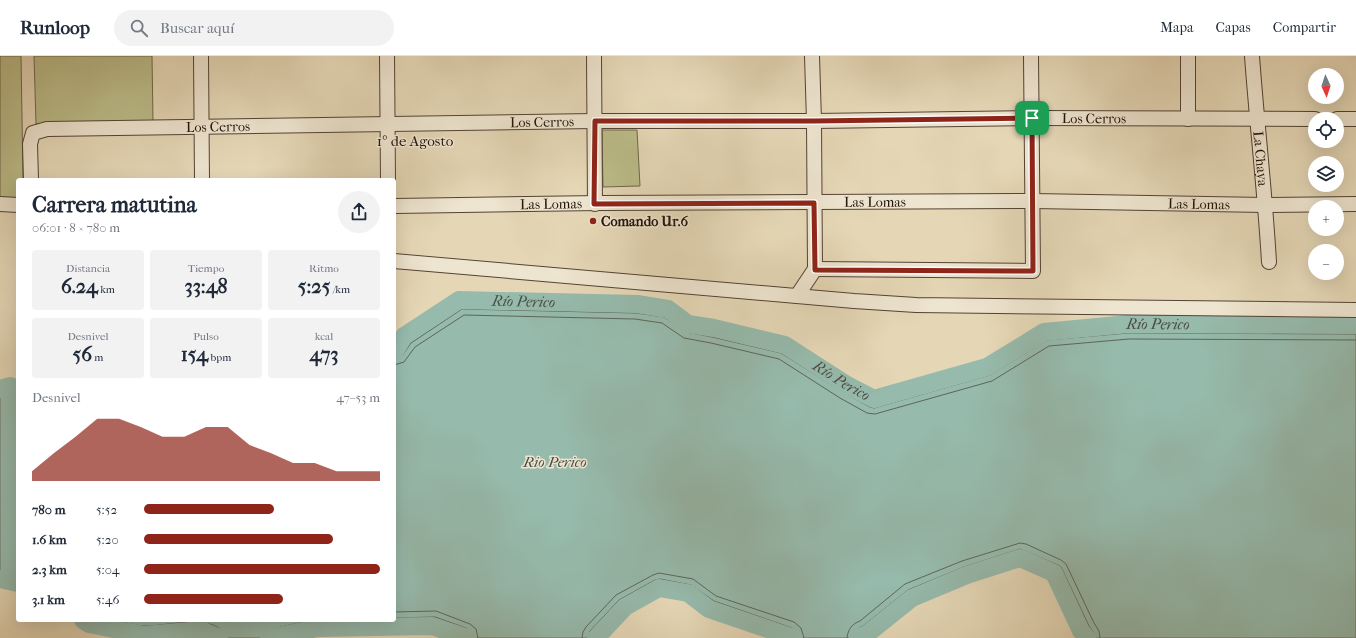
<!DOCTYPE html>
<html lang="es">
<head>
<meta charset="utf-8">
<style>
	:root { --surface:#fff; --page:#f2f2f3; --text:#1f2937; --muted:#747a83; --line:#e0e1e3; --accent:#8f2418 }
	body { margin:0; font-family:"IM FELL French Canon",serif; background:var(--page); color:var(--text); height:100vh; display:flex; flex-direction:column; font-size:15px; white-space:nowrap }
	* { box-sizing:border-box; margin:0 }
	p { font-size:13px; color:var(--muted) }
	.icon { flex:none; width:22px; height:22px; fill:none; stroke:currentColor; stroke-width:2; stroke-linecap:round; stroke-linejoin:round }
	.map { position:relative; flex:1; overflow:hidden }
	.drawer { position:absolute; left:16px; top:122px; width:380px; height:444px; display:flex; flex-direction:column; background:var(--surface); border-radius:4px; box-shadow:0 4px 16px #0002 }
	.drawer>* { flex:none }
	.needle { width:26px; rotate:177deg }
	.fabs { position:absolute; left:1308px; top:12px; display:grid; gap:8px }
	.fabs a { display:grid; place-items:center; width:36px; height:36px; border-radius:50%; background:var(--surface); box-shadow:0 4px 16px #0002; font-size:20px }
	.pin { position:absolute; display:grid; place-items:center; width:34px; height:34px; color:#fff; margin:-17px; border-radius:8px; box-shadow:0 2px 6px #0006 }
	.round { display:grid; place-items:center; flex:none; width:42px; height:42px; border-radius:21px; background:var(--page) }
	.summary { display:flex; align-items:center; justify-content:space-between; height:68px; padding:0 16px }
	h1 { font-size:22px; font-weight:700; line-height:30px }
	.stats { display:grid; grid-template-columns:repeat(3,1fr); gap:6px; height:68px; padding:4px 16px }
	.stats div { display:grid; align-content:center; border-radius:4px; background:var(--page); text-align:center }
	.stats b { font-size:20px; font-weight:700 }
	.stats small { font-size:11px; font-weight:400 }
	.stats p { font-size:11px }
	.chart { height:112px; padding:8px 16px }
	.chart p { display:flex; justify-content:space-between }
	.chart svg { width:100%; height:72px; margin-top:4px; fill:var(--accent); opacity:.7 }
	ul { padding:0 16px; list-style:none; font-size:13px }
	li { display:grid; grid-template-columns:64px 48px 1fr; align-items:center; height:30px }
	li i { height:10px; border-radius:5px; background:var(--accent) }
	header { display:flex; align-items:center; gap:24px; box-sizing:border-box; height:56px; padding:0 20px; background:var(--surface); border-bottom:1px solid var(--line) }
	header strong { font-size:19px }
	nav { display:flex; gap:22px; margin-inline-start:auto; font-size:14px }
	.search { width:280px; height:36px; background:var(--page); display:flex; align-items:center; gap:10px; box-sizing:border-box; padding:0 14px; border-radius:22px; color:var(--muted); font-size:15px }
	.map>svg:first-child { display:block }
	.green { fill:#bbbc89; stroke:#6e674a }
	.water { fill:#96baac; stroke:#68776b }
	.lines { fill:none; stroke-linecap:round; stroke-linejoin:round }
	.shore { stroke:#5c665b; stroke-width:1 }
	.river { stroke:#96baac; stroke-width:18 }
	.minor-casing { stroke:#534335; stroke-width:16 }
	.minor { stroke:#eee5d0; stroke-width:14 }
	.route-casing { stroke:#fff; stroke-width:8 }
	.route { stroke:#8f2418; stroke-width:5 }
	.poi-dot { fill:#8f2418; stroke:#eee5d0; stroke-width:1.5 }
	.labels { text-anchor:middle; stroke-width:3; stroke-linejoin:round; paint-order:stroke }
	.street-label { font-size:14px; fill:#22120a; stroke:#eee5d0 }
	.poi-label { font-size:14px; font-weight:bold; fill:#22120a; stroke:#eee5d0; text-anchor:start }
	.neighbourhood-label { font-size:15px; fill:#22120a; stroke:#eee5d0 }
	.water-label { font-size:15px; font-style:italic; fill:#4b4d43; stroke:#eee5d0 }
</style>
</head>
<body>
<header>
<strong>Runloop</strong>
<div class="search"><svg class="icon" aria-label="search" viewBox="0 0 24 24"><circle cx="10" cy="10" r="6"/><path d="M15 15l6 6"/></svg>Buscar aquí</div>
<nav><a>Mapa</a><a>Capas</a><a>Compartir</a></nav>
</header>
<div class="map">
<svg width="1356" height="582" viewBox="0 0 1356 582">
	<rect width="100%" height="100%" fill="#e5d7b6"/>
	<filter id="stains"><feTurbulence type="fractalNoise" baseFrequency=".005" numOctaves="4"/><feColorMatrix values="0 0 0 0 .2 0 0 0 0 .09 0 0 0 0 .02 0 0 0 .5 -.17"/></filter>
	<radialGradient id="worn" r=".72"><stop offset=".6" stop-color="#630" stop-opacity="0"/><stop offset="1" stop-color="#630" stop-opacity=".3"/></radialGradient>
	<path class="green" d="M0 0H21L23 124H18V143H0Z
		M34 0H152L153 65 36 68Z
		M602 74H637L640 130 603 131Z"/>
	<path class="water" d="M459 244 637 248 668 253 688 268 714 272 785 289 847 329 874 343 987 311 1044 276 1128 268 1356 269V582H1087L1081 575 1054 517 1020 502 967 519 912 542 867 578 858 582H794L709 553 688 537 660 532 625 551 596 582H468L432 570 317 572 269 582H219L201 574 144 579 89 568 83 564H394V297L404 280Z
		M10 330 18 333V527L0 523V333Z"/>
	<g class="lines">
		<path class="shore" d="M394 298 399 296 407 283 460 248 636 252 666 257 687 271 713 276 783 293 845 332 874 347 988 315 1045 279 1128 272 1356 273
			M394 303 402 300 411 287 462 253 636 257 664 261 686 276 712 281 781 297 843 336 870 351 874 352 990 319 1047 284 1128 277 1356 278
			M394 309 404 306 415 291 464 259 635 263 662 267 684 282 711 287 779 303 840 342 867 357 875 358 992 325 1049 290 1129 283 1356 284
			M394 556 436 555 470 568 476 573 478 582
			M394 562 435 561 466 572 471 576 472 582
			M90 564 144 575 201 571 216 577 219 582
			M114 564C124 566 135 570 145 570 161 571 222 555 224 582
			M270 582 271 576 276 572 313 564
			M275 582V578L278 576 317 568 432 566 464 577 466 579 467 582
			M582 582 583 576 586 571 616 539 653 519 659 517 693 523 716 540 794 566 801 572 804 582
			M588 582 590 575 619 544 655 524 660 523 691 529 714 545 792 572 797 576 798 582
			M593 582 594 578 622 548 660 528 689 533 711 549 790 576 792 579 793 582
			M847 582C848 573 852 568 860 565L905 528 962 505 1020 487 1026 488 1061 504 1066 508 1094 567 1099 575 1100 582
			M853 582C854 575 857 573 863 570L908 534 964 511 1020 493 1058 509 1061 511 1089 570 1094 577V582
			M858 582 860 577 865 575 910 538 966 516 1020 498 1057 515 1084 572 1089 579V582"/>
		<g class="river">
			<path id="s1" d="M394 297 404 280 459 244 637 248 668 253 688 268 714 272 785 289 847 329 874 343 987 311 1044 276 1128 268 1356 269"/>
			<path d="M0 333 10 330 18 333"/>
			<path d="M0 523 18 527"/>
			<path d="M83 564 89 568 144 579 201 574 219 582"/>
			<path d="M269 582 317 572 432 570 468 582"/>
			<path d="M596 582 625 551 659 532 688 537 709 553 794 582"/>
			<path d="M858 582 867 578 912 542 967 519 1020 502 1054 517 1081 575 1087 582"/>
		</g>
		<g class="minor-casing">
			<g id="minor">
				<path d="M201 0 202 124"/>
				<path d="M387 0 388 124"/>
				<path d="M594 0 595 148"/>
				<path d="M812 0 814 65 815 213"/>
				<path d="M1188 0V63"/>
				<path id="s2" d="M1252 0C1257 69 1265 137 1269 206"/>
				<path d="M1337 63H1356"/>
				<path id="s3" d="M31 124 30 88 33 77 47 73 595 65H814L1032 62 1315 63"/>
				<path d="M0 148 18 149"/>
				<path id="s4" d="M394 150 601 147 1033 145 1265 149 1356 148"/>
				<path d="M394 205 854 245 916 249 1356 254"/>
				<path d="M815 213 1033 215 1031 0"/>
				<path d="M797 240 815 213"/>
			</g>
		</g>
		<use href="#minor" class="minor"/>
	</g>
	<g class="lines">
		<g class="route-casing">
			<path id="route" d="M1032 62 1033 215 815 214 814 147 594 148 595 65H814Z"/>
		</g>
		<use href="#route" class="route"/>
	</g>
	<circle class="poi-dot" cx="593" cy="165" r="4"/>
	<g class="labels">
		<g class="street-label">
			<text dy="5" stroke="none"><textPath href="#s3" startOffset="1109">Los Cerros</textPath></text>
			<text dy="5" stroke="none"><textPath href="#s3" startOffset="557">Los Cerros</textPath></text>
			<text dy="5" stroke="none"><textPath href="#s3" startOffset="233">Los Cerros</textPath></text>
			<text dy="5" stroke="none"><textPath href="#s2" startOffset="103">La Chaya</textPath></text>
			<text dy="5" stroke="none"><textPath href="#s4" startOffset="481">Las Lomas</textPath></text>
			<text dy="5" stroke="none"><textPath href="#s4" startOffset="157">Las Lomas</textPath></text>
			<text dy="5" stroke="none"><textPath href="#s4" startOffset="805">Las Lomas</textPath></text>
		</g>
		<g class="poi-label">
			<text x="601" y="170">Comando Ur.6</text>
		</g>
		<g class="neighbourhood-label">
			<text x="415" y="90">1º de Agosto</text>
		</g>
		<g class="water-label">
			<text dy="5" stroke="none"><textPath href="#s1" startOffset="150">Río Perico</textPath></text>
			<text dy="5" stroke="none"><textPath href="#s1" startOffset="822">Río Perico</textPath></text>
			<text dy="5" stroke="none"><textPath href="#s1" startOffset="486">Río Perico</textPath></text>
			<text x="555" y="411">Rio Perico</text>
		</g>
	</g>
	<rect width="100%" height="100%" filter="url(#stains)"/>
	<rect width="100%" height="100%" fill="url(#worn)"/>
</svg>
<div class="fabs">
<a><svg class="needle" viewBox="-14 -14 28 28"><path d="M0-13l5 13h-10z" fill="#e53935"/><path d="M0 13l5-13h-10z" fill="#747a83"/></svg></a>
<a><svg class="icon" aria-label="locate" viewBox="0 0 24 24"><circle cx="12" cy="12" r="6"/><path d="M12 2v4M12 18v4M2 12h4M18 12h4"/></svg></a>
<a><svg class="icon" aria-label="layers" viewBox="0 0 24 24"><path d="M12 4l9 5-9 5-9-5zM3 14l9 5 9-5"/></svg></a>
<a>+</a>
<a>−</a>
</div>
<div class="pin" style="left:1032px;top:62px;background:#1e9e55"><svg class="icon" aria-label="arrive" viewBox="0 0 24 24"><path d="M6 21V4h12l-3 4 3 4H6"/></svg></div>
<section class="drawer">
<div class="summary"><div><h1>Carrera matutina</h1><p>06:01 · 8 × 780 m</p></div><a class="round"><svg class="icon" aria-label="share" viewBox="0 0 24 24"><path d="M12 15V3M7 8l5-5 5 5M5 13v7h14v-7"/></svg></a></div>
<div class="stats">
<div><p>Distancia</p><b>6.24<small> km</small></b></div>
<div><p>Tiempo</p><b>33:48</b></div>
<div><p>Ritmo</p><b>5:25<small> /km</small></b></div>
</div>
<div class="stats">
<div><p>Desnivel</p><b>56<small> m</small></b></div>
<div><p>Pulso</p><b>154<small> bpm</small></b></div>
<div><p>kcal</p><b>473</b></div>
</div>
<div class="chart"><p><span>Desnivel</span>47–53 m</p>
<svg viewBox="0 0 160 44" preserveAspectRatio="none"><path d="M0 44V38L10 27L20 17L30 6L40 6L50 11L60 17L70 17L80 11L90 11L100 22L110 27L120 33L130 33L140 38L150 38L160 38V44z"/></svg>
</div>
<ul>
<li><b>780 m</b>5:52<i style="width:55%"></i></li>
<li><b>1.6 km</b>5:20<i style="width:80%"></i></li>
<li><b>2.3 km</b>5:04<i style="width:100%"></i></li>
<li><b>3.1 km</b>5:46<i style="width:59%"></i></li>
</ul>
</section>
</div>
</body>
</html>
